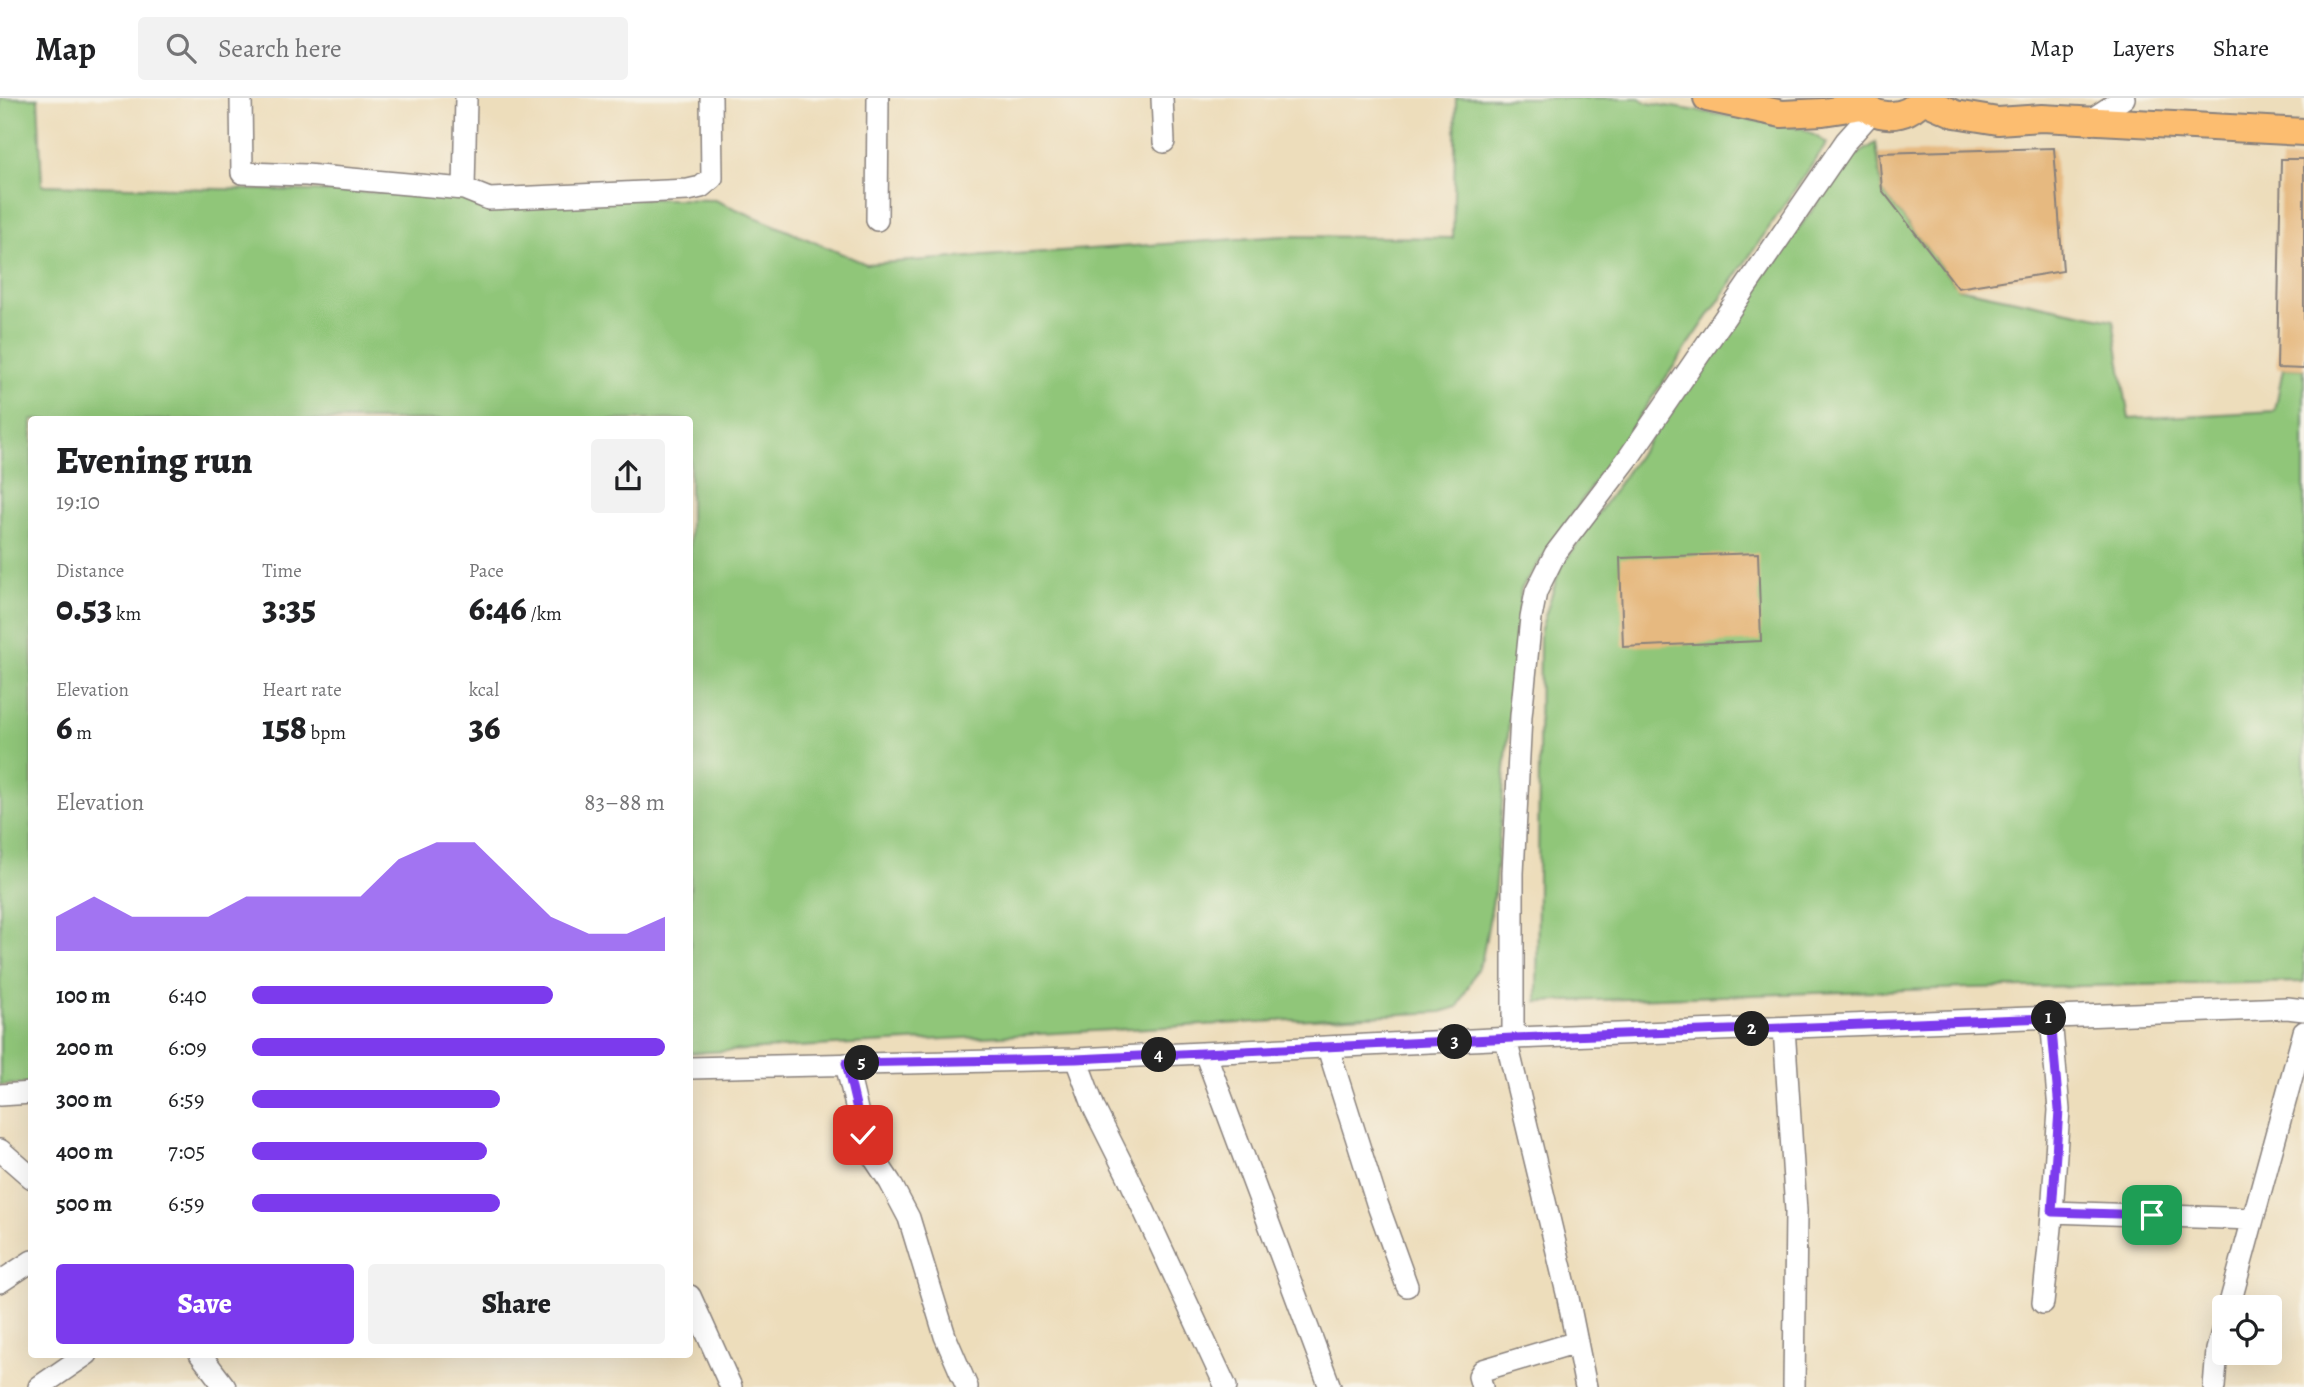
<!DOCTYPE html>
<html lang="en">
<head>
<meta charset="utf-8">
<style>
	:root { --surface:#fff; --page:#f2f2f2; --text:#202124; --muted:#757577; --line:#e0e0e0; --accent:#7c3aed }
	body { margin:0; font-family:Alegreya,serif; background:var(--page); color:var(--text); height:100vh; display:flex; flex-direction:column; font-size:26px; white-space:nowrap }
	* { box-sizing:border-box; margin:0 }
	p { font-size:23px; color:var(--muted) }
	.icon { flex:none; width:38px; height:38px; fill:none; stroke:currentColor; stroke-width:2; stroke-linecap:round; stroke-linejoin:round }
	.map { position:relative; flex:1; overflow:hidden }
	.sheet { position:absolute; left:28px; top:318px; width:665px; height:942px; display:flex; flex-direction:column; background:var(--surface); border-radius:7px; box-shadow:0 7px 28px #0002 }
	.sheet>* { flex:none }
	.controls { position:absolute; left:2212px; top:1197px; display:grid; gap:14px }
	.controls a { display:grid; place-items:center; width:70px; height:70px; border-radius:7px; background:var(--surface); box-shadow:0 7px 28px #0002; font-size:35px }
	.pin { position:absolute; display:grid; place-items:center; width:60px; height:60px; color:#fff; margin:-30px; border-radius:14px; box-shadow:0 4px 10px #0006 }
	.km { position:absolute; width:35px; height:35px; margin:-18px; border-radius:50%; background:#222; color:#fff; font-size:19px; line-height:35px; text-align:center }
	.round { display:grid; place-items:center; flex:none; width:74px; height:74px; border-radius:7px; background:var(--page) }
	.overview { display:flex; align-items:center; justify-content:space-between; height:119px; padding:0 28px }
	h1 { font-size:38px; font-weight:800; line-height:52px }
	.figures { display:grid; grid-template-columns:repeat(3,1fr); gap:10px; height:119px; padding:7px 28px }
	.figures div { display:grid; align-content:center }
	.figures b { font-size:35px; font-weight:800 }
	.figures small { font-size:19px; font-weight:400 }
	.figures p { font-size:19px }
	.chart { height:196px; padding:14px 28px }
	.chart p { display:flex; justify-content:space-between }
	.chart svg { width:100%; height:126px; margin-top:7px; fill:var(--accent); opacity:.7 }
	.button { display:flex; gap:14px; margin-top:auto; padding:14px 28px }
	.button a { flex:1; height:80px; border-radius:7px; background:var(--accent); color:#fff; font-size:28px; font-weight:800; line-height:80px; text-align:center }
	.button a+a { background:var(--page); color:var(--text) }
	ul { padding:0 28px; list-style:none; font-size:23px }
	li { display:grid; grid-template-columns:112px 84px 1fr; align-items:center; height:52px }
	li i { height:18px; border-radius:9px; background:var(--accent) }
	header { display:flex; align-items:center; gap:42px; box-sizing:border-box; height:98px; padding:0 35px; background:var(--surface); border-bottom:2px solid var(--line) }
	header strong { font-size:33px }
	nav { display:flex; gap:38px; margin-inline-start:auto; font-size:24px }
	.search { width:490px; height:63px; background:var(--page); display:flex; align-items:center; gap:18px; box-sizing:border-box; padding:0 24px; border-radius:7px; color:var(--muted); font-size:26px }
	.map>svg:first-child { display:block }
	.green { fill:#90c679; stroke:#59745a; stroke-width:2 }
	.building { fill:#e6b980 }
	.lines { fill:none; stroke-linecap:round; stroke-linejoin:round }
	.minor-casing { stroke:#88807b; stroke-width:24 }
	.major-casing { stroke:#88807b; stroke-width:30 }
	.minor { stroke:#fff; stroke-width:21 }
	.major { stroke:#fcbd6f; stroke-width:26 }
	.route-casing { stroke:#fff; stroke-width:14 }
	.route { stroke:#7c3aed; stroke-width:9 }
</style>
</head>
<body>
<header>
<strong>Map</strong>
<div class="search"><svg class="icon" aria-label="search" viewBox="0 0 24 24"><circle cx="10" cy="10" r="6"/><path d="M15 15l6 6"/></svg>Search here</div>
<nav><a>Map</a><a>Layers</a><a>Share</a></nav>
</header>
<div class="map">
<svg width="2304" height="1289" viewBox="0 0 2304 1289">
	<rect width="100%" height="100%" fill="#f7f3e8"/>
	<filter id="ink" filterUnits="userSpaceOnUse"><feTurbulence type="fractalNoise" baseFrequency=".0143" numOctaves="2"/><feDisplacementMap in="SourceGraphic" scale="14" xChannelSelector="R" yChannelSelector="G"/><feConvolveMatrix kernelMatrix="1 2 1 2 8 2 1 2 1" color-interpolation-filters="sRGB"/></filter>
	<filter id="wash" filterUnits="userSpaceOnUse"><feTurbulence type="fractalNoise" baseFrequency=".00686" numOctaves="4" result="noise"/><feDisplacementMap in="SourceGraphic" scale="28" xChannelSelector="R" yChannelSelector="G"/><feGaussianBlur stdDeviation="1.57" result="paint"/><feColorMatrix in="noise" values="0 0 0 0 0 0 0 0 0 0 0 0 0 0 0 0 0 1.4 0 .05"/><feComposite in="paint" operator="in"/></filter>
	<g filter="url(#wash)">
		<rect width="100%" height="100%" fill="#edddbb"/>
		<path class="green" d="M0 0H38L42 87 715 102 866 166 1283 138 1453 140 1456 0H1639L1648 5 1802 30 1827 45 1521 491 1494 796 1482 861 1458 909 1441 914 690 955V322H32V986L0 987Z
			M1876 45 1882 92 1958 190 2113 222 2129 321 2275 313 2283 270 2304 271V884L1970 890 1537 904 1540 534 1560 470 1772 165 1852 60Z"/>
		<g id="blocks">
			<path class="building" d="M2054 50 2063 173 1958 190 1882 92 1879 55Z
				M2281 61H2304V271L2277 270Z
				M1758 455 1761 543 1623 549 1620 460Z"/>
		</g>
	</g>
	<g filter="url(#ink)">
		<use href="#blocks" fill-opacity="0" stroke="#88807b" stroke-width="2"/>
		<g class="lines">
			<g class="minor-casing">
				<path id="minor" d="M241 0 242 75 306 77 464 91 489 101 688 92 701 89 712 80 711 0
					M1162 0 1164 44
					M2089 23 2124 0
					M464 91 466 0
					M877 122 878 0
					M1784 930 1796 1113 1794 1289
					M1513 940V775L1521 618 1531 520 1536 494 1555 456 1629 359 1846 43 1872 14
					M1506 941 1567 1195 1586 1289
					M1328 950 1377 1105 1407 1188
					M1205 955 1330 1289
					M1076 961 1095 1012 1129 1080 1226 1289
					M846 966 863 1037 870 1054 890 1084 909 1120 945 1238 967 1289
					M690 970 1076 961 1513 940 2287 910 2304 912
					M0 997 32 995
					M0 1052 32 1080
					M2052 1114 2253 1121
					M0 1184 32 1163
					M690 1198 731 1289
					M2043 1205 2051 1130 2059 1012 2051 920
					M2229 1209 2304 934
					M200 1256 225 1289
					M39 1289 87 1256
					M1482 1289 1479 1278 1483 1272 1577 1244
					M2214 1289 2217 1252 2224 1226"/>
			</g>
			<g class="major-casing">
				<path id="major" d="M1707 0 1782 16 1823 14 1862 8
					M1856 0C1874 23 1905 23 1924 0
					M1923 2 1955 16 1998 23 2042 20 2304 34"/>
			</g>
			<use href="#minor" class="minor"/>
			<use href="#major" class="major"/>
		</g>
	</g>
	<g class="lines" filter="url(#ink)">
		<g class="route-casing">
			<path id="route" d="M863 1037 846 965 1076 961 1513 940 2051 920 2059 1012 2052 1114 2152 1117"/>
		</g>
		<use href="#route" class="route"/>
	</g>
</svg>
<div class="controls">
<a><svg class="icon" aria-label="locate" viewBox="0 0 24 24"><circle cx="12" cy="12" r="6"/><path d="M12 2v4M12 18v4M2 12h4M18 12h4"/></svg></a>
</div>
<div class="pin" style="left:2152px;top:1117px;background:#1e9e55"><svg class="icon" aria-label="arrive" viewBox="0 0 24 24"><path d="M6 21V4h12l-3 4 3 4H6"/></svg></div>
<div class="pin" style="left:863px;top:1037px;background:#d93025"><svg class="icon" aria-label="check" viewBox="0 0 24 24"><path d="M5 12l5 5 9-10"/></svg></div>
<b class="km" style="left:2049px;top:920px">1</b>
<b class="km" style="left:1752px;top:931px">2</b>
<b class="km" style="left:1455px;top:944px">3</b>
<b class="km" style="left:1159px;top:957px">4</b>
<b class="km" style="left:862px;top:965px">5</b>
<section class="sheet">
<div class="overview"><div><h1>Evening run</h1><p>19:10</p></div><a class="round"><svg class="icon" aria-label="share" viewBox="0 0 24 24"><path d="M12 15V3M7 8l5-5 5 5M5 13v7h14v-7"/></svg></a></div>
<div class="figures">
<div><p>Distance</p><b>0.53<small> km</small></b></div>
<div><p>Time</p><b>3:35</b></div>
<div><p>Pace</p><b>6:46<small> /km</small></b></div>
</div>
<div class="figures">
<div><p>Elevation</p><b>6<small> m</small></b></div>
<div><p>Heart rate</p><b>158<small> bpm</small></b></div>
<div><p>kcal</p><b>36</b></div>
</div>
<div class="chart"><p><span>Elevation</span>83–88 m</p>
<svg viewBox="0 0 160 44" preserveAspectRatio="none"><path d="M0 44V32L10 25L20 32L30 32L40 32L50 25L60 25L70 25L80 25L90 12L100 6L110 6L120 19L130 32L140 38L150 38L160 32V44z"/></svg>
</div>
<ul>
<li><b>100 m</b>6:40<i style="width:73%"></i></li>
<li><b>200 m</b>6:09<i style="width:100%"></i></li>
<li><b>300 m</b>6:59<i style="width:60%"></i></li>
<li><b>400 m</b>7:05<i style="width:57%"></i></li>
<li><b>500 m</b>6:59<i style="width:60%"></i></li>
</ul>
<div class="button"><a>Save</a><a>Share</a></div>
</section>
</div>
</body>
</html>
